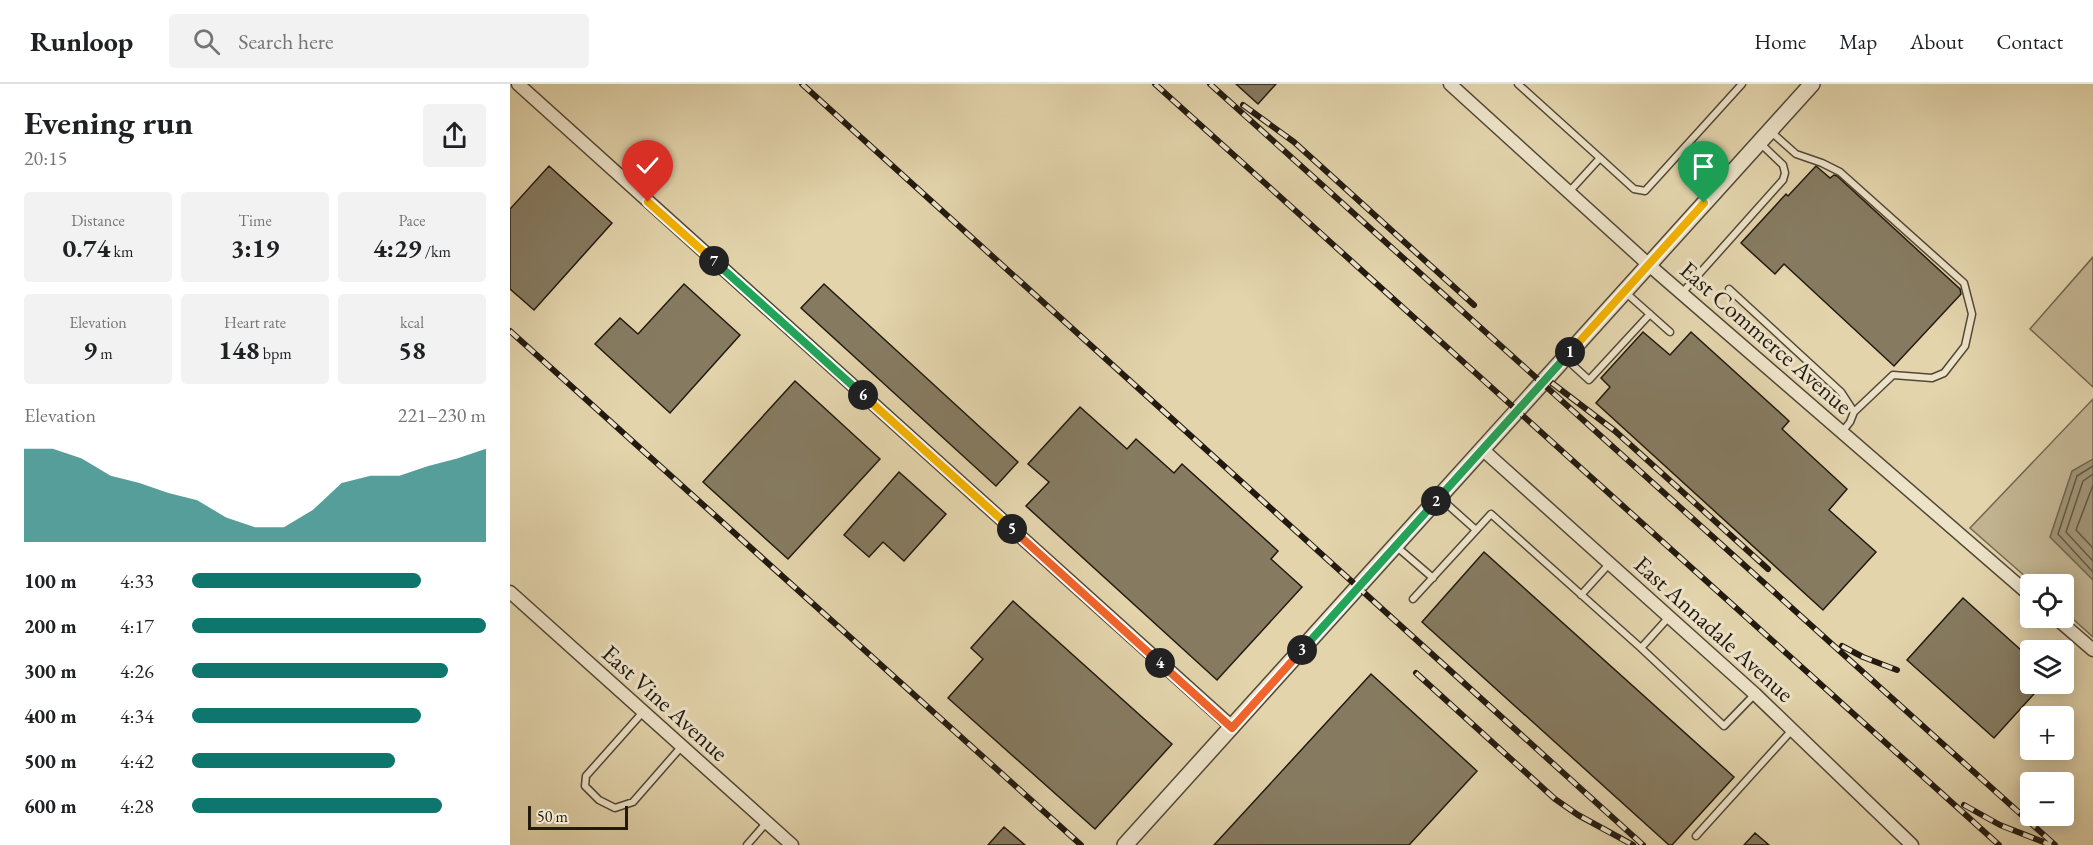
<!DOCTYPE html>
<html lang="en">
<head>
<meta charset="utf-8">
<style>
	:root { --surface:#fff; --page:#f2f2f2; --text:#202124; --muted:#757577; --line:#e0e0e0; --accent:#0f766e }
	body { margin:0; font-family:"EB Garamond",serif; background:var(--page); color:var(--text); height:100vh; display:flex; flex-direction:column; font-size:22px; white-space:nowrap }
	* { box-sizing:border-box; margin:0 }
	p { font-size:20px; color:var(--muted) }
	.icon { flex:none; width:33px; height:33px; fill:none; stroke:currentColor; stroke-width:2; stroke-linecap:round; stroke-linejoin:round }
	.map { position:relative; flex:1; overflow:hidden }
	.drawer { display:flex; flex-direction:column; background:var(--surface); width:510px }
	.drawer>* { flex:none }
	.tools { position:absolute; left:1510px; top:490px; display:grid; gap:12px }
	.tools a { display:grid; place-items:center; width:54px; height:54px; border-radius:6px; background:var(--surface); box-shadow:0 3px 15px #0003; font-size:30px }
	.scale { position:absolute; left:18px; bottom:15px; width:100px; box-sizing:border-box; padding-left:6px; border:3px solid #221a10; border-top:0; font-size:16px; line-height:21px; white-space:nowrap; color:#221a10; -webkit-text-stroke:4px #ede3c9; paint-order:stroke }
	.pin { position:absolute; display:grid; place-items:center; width:51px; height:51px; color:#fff; margin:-62px -26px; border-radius:50% 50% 50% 0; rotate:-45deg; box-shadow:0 0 6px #0007 }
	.pin .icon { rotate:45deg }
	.km { position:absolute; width:30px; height:30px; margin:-15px; border-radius:50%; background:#222; color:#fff; font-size:16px; line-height:30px; text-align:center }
	.round { display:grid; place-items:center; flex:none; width:63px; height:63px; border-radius:6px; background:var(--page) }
	.summary { display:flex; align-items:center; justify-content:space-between; height:102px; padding:0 24px }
	h1 { font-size:33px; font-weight:700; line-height:45px }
	.figures { display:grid; grid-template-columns:repeat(3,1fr); gap:9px; height:102px; padding:6px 24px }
	.figures div { display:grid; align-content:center; border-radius:6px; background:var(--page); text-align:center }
	.figures b { font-size:26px; font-weight:700 }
	.figures small { font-size:16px; font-weight:400 }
	.figures p { font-size:16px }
	.chart { height:168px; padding:12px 24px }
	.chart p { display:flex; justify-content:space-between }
	.chart svg { width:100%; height:108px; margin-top:6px; fill:var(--accent); opacity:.7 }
	ul { padding:0 24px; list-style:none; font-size:20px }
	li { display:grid; grid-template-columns:96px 72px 1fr; align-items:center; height:45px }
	li i { height:15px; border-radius:8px; background:var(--accent) }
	header { display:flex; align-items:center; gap:36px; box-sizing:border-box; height:84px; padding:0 30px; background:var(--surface); border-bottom:2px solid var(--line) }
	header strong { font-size:28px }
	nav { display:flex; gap:33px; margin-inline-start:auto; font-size:21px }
	.search { width:420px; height:54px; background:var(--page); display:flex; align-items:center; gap:15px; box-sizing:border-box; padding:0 21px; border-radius:6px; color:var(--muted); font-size:22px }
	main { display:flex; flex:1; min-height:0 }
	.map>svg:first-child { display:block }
	.green { fill:#c2b491; stroke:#726750; stroke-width:1.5 }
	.water { fill:#a19577; stroke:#6e644e; stroke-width:1.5 }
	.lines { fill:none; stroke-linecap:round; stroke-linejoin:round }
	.shore { stroke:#625844; stroke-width:1.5 }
	.building { fill:#867b61; stroke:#221a10; stroke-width:1.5 }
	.service-casing { stroke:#524837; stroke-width:9 }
	.minor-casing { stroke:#524837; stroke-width:15 }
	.tertiary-casing { stroke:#524837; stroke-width:18 }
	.service { stroke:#ede3c9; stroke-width:6 }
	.minor { stroke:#ede3c9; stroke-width:12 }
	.tertiary { stroke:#ede3c9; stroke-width:15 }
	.rail-casing { stroke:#221a10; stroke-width:6 }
	.rail { stroke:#ede3c9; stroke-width:4; stroke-dasharray:11; stroke-linecap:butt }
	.split-1-casing { stroke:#fff; stroke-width:12 }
	.split-2-casing { stroke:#fff; stroke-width:12 }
	.split-3-casing { stroke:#fff; stroke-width:12 }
	.split-4-casing { stroke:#fff; stroke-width:12 }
	.split-5-casing { stroke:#fff; stroke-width:12 }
	.split-6-casing { stroke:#fff; stroke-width:12 }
	.split-7-casing { stroke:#fff; stroke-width:12 }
	.split-8-casing { stroke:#fff; stroke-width:12 }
	.split-1 { stroke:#f5b400; stroke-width:8 }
	.split-2 { stroke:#22a559; stroke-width:8 }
	.split-3 { stroke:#22a559; stroke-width:8 }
	.split-4 { stroke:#f0652b; stroke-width:8 }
	.split-5 { stroke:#f0652b; stroke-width:8 }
	.split-6 { stroke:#f5b400; stroke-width:8 }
	.split-7 { stroke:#22a559; stroke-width:8 }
	.split-8 { stroke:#f5b400; stroke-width:8 }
	.labels { text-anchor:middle; stroke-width:6; stroke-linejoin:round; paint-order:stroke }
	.street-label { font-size:24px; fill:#221a10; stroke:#ede3c9 }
</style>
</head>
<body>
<header>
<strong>Runloop</strong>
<div class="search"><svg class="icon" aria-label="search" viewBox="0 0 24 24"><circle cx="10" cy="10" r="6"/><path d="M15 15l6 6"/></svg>Search here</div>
<nav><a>Home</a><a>Map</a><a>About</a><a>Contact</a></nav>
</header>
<main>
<section class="drawer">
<div class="summary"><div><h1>Evening run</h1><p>20:15</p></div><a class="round"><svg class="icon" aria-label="share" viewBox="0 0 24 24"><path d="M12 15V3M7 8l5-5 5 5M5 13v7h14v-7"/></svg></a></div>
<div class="figures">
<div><p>Distance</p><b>0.74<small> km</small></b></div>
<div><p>Time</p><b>3:19</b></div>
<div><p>Pace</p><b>4:29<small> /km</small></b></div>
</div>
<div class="figures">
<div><p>Elevation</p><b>9<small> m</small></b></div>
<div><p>Heart rate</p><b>148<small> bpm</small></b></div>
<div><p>kcal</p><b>58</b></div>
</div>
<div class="chart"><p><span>Elevation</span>221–230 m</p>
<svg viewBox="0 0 160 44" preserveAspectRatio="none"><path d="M0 44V6L10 6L20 10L30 17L40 20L50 24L60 27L70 34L80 38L90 38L100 31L110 20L120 17L130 17L140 13L150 10L160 6V44z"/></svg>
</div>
<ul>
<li><b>100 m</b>4:33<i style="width:78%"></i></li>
<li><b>200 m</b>4:17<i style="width:100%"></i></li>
<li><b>300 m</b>4:26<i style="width:87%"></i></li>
<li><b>400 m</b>4:34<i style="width:78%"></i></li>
<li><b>500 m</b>4:42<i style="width:69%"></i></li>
<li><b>600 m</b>4:28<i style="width:85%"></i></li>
</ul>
</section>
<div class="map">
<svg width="1583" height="761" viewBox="0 0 1583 761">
	<rect width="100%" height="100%" fill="#e3d4ac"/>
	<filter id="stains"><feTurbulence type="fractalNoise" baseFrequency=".00333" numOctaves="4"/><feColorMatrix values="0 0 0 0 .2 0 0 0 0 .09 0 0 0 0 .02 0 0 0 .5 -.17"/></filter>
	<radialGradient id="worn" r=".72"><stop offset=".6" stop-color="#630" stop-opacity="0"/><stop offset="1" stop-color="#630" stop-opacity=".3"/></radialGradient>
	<path class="green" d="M1583 173V303L1520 245Z
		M1583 315V553L1554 527V501H1525L1460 444Z"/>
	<path class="water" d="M1583 375V496L1540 453 1562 387Z"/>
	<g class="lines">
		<path class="shore" d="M1583 382 1567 392 1548 450 1583 488
			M1583 390 1573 397 1556 448 1583 477
			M1583 401 1566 446 1583 464"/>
	</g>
	<path class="building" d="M726 0H766L748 20Z
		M39 82 102 139 24 226 0 205V125Z
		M1306 82 1320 94 1324 91 1327 92 1450 205 1451 210 1384 282 1274 180 1265 190 1231 159 1276 110 1278 112Z
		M174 200 230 251 160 329 85 260 110 234 128 250Z
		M314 200 508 378 486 402 291 224Z
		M1133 248 1160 271 1181 248 1279 337 1272 345 1337 405 1319 426 1366 468 1313 526 1086 319 1100 303 1091 294Z
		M285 297 370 375 278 475 193 398Z
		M570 323 617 365 626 355 664 389 672 380 768 467 761 475 792 503 707 596 516 422 539 398 518 380Z
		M389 388 436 430 394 477 373 458 359 473 334 451Z
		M974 468 1224 693 1162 761H1159L912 538Z
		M1453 514 1521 575V600H1533L1484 654 1397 576Z
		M503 517 662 660 585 745 438 614 473 575 461 564Z
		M861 590 967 687 899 761H704Z
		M494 743 515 761H478Z
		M1245 749 1259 761H1234Z"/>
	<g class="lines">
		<g class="service-casing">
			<path id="service" d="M1008 0 1090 74 1059 108
				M1260 47 1286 70 1312 79 1330 88 1454 199 1462 230 1455 262 1434 289 1422 294 1383 291 1344 328
				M1090 74 1124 105 1135 107 1232 0
				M1219 205 1331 308 1344 328 1340 338 1332 348
				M1115 208 1160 248
				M1172 209 1273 96 1275 89 1273 81 1249 58
				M1055 274 1079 296 1140 230
				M929 413 966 446
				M887 463 923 494
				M1071 511 1100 479
				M903 515 981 430 1131 564 1214 642 1245 610
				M1131 564 1159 533
				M133 628 76 692 75 702 89 716 105 724 123 718 172 662
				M1186 752 1282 646
				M237 761 257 738"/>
		</g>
		<g class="minor-casing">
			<path id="minor" d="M8 0 722 643
				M940 0 1139 181 1521 512
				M972 365 1245 610 1402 761
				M0 508 282 761
				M1546 534 1583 566"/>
		</g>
		<g class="tertiary-casing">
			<path id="tertiary" d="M615 761 1302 0"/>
		</g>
		<use href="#service" class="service"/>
		<use href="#minor" class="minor"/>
		<use href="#tertiary" class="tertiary"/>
		<g class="rail-casing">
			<path id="rail" d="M292 0 1133 761
				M645 0 1489 761
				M700 0 1545 761
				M733 21 784 58 964 221
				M0 247 571 761
				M1042 299 1105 347 1258 485
				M1332 562 1353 573 1387 586
				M906 589 1045 715 1068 731 1123 761
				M1454 721 1490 741 1541 761"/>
		</g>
		<use href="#rail" class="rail"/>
	</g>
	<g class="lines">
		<g class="split-1-casing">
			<path id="split-1" d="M1060 268 1194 119"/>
		</g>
		<g class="split-2-casing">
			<path id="split-2" d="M926 417 1060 268"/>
		</g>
		<g class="split-3-casing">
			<path id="split-3" d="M792 566 926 417"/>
		</g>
		<g class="split-4-casing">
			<path id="split-4" d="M650 579 722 644 792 566"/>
		</g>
		<g class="split-5-casing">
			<path id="split-5" d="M502 445 650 579"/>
		</g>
		<g class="split-6-casing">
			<path id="split-6" d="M353 311 502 445"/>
		</g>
		<g class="split-7-casing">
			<path id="split-7" d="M204 177 353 311"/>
		</g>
		<g class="split-8-casing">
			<path id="split-8" d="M138 118 204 177"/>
		</g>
		<use href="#split-1" class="split-1"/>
		<use href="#split-2" class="split-2"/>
		<use href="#split-3" class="split-3"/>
		<use href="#split-4" class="split-4"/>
		<use href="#split-5" class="split-5"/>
		<use href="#split-6" class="split-6"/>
		<use href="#split-7" class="split-7"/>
		<use href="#split-8" class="split-8"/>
	</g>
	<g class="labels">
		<g class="street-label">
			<text transform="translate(1256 254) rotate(41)" y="8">East Commerce Avenue</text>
			<text transform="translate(1204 545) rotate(42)" y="8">East Annadale Avenue</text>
			<text transform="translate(155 619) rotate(42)" y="8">East Vine Avenue</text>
		</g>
	</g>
	<rect width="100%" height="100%" filter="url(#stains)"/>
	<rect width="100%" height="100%" fill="url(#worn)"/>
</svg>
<div class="tools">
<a><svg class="icon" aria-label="locate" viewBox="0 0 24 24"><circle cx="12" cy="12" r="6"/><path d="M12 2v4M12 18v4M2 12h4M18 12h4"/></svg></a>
<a><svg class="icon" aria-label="layers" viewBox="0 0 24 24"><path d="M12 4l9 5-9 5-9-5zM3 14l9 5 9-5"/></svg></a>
<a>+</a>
<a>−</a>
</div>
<div class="scale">50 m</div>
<div class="pin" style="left:1194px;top:119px;background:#1e9e55"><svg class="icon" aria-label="arrive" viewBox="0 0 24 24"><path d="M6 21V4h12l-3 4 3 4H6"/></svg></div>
<div class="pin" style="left:138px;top:118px;background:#d93025"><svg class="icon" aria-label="check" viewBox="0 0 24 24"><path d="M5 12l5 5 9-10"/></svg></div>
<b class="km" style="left:1060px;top:268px">1</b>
<b class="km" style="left:926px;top:417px">2</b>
<b class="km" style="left:792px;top:566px">3</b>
<b class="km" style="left:650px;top:579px">4</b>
<b class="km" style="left:502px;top:445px">5</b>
<b class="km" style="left:353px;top:311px">6</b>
<b class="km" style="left:204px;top:177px">7</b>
</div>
</main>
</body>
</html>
